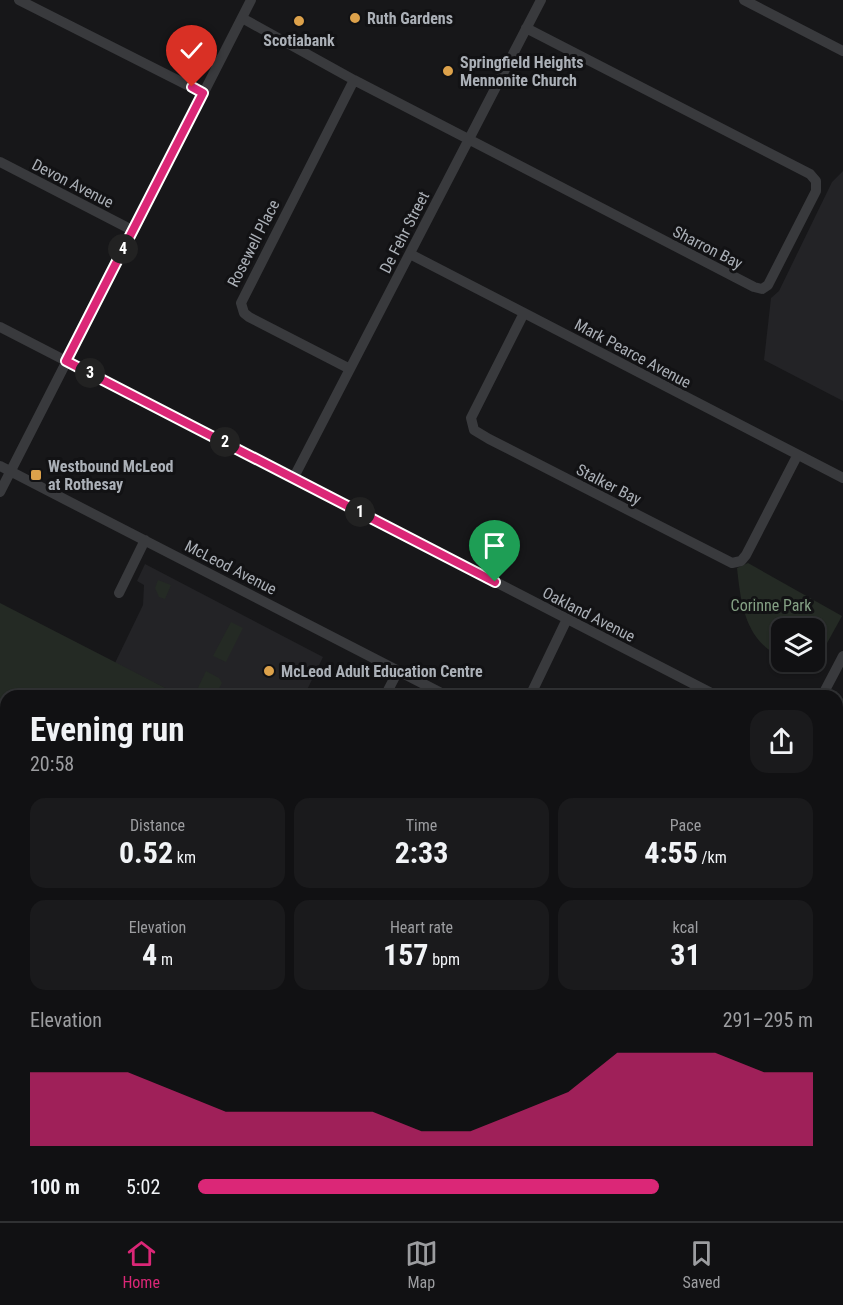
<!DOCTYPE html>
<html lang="en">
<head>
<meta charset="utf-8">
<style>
	:root { --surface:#111113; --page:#1a1a1c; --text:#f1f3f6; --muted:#9c9da0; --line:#303133; --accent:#db2777 }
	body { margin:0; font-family:"Roboto Condensed",sans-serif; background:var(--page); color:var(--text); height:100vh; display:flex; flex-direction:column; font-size:22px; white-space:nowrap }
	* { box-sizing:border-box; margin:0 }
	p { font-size:20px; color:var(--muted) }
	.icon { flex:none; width:33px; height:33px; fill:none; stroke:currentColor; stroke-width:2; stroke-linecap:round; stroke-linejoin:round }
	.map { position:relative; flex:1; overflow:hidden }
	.side { position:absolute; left:0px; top:690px; width:843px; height:531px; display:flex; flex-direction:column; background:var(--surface); border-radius:18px 18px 0 0; box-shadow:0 2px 4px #0004,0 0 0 2px var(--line) }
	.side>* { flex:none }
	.tools { position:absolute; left:771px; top:618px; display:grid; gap:12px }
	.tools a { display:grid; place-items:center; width:54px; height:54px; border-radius:12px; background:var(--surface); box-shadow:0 2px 4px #0004,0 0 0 2px var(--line); font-size:30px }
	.pin { position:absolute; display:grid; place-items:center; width:51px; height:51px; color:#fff; margin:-62px -26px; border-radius:50% 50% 50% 0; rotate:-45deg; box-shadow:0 0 6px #0007 }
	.pin .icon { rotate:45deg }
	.km { position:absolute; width:30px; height:30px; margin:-15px; border-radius:50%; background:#222; color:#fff; font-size:16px; line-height:30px; text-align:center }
	.round { display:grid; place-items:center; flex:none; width:63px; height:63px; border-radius:18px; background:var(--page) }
	.summary { display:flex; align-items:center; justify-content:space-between; height:102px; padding:0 30px }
	h1 { font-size:33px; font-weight:700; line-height:45px }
	.figures { display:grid; grid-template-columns:repeat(3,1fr); gap:9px; height:102px; padding:6px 30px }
	.figures div { display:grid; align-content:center; border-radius:15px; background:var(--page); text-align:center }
	.figures b { font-size:30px; font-weight:700 }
	.figures small { font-size:16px; font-weight:400 }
	.figures p { font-size:16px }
	.chart { height:168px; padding:12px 30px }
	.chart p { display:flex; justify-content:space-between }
	.chart svg { width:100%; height:108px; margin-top:6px; fill:var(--accent); opacity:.7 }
	ul { padding:0 30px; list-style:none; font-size:20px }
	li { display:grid; grid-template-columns:96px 72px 1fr; align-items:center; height:45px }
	li i { height:15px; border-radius:8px; background:var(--accent) }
	.menu { display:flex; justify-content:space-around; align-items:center; height:84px; border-top:2px solid var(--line); background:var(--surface); font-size:16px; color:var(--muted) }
	.menu a { display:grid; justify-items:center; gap:3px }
	.menu .selected { color:var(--accent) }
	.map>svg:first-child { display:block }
	.built { fill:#232326 }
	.green { fill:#242a24 }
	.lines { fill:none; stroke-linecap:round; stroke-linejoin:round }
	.stream { stroke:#343d42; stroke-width:3 }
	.minor { stroke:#393a3d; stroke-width:10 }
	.route-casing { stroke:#fff; stroke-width:12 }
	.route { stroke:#db2777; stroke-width:8 }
	.poi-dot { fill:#dda24b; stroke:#121214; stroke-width:2 }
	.labels { text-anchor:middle; stroke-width:6; stroke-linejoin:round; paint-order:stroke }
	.poi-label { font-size:16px; font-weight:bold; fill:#abb0b7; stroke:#121214; text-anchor:start }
	.street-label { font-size:16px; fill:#abb0b7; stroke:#121214 }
	.park-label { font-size:16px; fill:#84a084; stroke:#121214 }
</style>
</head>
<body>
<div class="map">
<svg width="843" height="1221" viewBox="0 0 843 1221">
	<rect width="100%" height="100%" fill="#171719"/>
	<path class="built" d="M843 171V401L764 360 771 298 779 291 832 182Z
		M145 564 323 657 304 696H181L115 663 143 605 144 585 137 581Z"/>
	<path class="green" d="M748 563 842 616 811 672 790 662H814V628H782L781 657C745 640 741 604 737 568Z
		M158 580 171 585 165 599 159 597 155 588Z
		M0 603 181 696H6V1215H741L738 1221H0Z
		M231 622 243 628 226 662 213 656Z
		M206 671 219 678 222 683 215 696H194Z"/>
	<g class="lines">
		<path class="stream" d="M345 1215 347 1221"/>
		<path class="minor" d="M19 0 203 93
			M744 0 843 51
			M242 18 354 80 754 287 762 289 768 285 816 191V181L810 174 526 28
			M0 162 132 230
			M410 254 843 478
			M524 313 471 418 474 430 489 439 732 563 741 561 746 555 797 456
			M0 327 717 696
			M350 369 249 317 244 313 241 303 354 80
			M0 466 447 696
			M294 477 541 0
			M0 492 251 0
			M119 593 145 540
			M385 696 398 671
			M530 696 567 619
			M822 696 843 656
			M837 758 843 761
			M837 897 843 900
			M837 1188 843 1176
			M831 1215 843 1221
			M820 1221 823 1215"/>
	</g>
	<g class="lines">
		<g class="route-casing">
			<path id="route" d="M192 87 203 93 66 361 495 582"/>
		</g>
		<use href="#route" class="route"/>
	</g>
	<g class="poi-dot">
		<circle cx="355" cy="18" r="6"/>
		<circle cx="299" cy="21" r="6"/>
		<circle cx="448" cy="71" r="6"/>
		<rect x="30" y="469" width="12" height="12" rx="3"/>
		<circle cx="269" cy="671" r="6"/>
	</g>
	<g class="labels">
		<g class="poi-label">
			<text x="367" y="24">Ruth Gardens</text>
			<text x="299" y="46" text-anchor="middle">Scotiabank</text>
			<text x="460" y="68">Springfield Heights<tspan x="460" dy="18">Mennonite Church</tspan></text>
			<text x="48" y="472">Westbound McLeod<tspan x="48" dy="18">at Rothesay</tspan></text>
			<text x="281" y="677">McLeod Adult Education Centre</text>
		</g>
		<g class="street-label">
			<text transform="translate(73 183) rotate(27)" y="6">Devon Avenue</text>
			<text transform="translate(404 232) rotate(-63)" y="6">De Fehr Street</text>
			<text transform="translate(253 243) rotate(-63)" y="6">Rosewell Place</text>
			<text transform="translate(708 247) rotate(27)" y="6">Sharron Bay</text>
			<text transform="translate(633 353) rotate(28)" y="6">Mark Pearce Avenue</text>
			<text transform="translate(609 484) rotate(27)" y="6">Stalker Bay</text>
			<text transform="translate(231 567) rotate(27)" y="6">McLeod Avenue</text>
			<text transform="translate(589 614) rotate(27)" y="6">Oakland Avenue</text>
		</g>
		<g class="park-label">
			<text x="771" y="611">Corinne Park</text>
		</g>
	</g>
</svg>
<div class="tools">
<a><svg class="icon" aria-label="layers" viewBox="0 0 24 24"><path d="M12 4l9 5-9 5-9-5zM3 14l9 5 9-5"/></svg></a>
</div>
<div class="pin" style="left:495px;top:582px;background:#1e9e55"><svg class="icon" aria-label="arrive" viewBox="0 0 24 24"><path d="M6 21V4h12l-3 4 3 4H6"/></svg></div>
<div class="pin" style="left:192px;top:87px;background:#d93025"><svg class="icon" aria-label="check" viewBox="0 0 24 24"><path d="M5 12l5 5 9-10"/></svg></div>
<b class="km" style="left:360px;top:512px">1</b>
<b class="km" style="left:225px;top:442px">2</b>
<b class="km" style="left:90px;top:373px">3</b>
<b class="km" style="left:123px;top:249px">4</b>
<section class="side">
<div class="summary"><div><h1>Evening run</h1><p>20:58</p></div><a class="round"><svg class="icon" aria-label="share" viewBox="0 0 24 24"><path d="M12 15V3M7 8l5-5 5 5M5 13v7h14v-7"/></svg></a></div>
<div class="figures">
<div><p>Distance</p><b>0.52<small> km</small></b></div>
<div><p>Time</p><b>2:33</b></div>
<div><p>Pace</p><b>4:55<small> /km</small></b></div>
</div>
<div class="figures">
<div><p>Elevation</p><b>4<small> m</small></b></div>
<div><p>Heart rate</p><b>157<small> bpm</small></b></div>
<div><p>kcal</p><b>31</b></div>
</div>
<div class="chart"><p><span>Elevation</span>291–295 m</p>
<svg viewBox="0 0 160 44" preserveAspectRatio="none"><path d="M0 44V14L10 14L20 14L30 22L40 30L50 30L60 30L70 30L80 38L90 38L100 30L110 22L120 6L130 6L140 6L150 14L160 14V44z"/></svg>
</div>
<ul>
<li><b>100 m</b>5:02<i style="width:75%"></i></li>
</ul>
</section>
</div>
<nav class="menu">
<a class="selected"><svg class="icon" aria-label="home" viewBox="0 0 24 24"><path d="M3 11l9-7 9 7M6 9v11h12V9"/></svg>Home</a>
<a><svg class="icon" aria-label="map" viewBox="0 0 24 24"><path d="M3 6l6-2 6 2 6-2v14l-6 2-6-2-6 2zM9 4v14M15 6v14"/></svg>Map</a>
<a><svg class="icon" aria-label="saved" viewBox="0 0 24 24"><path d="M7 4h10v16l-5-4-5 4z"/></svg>Saved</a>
</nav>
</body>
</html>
